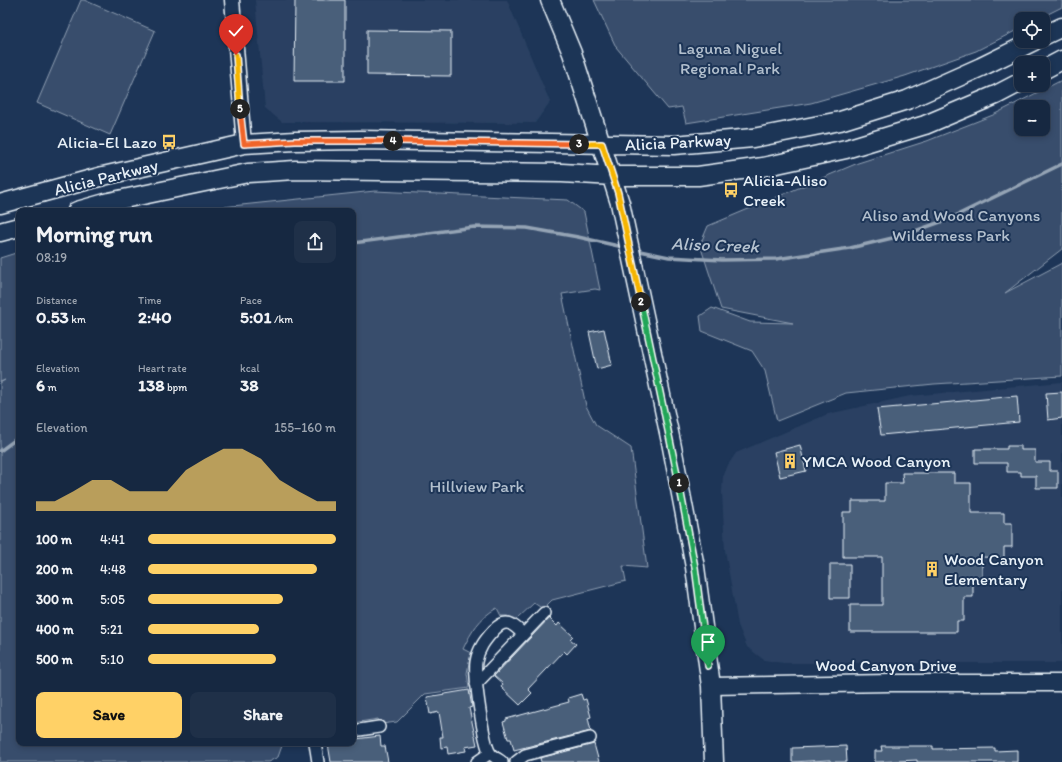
<!DOCTYPE html>
<html lang="en">
<head>
<meta charset="utf-8">
<style>
	:root { --surface:#162841; --page:#1f3048; --text:#f1f3f6; --muted:#9ea6b1; --line:#35445a; --accent:#ffd166 }
	body { margin:0; font-family:Itim,sans-serif; background:var(--page); color:var(--text); height:100vh; display:flex; flex-direction:column; font-size:15px; white-space:nowrap }
	* { box-sizing:border-box; margin:0 }
	p { font-size:13px; color:var(--muted) }
	.icon { flex:none; width:22px; height:22px; fill:none; stroke:currentColor; stroke-width:2; stroke-linecap:round; stroke-linejoin:round }
	.map { position:relative; flex:1; overflow:hidden }
	.details { position:absolute; left:16px; top:208px; width:340px; height:538px; display:flex; flex-direction:column; background:var(--surface); border-radius:8px; box-shadow:0 2px 6px #0003,0 0 0 1px var(--line) }
	.details>* { flex:none }
	.fabs { position:absolute; left:1014px; top:12px; display:grid; gap:8px }
	.fabs a { display:grid; place-items:center; width:36px; height:36px; border-radius:8px; background:var(--surface); box-shadow:0 2px 6px #0003,0 0 0 1px var(--line); font-size:20px }
	.pin { position:absolute; display:grid; place-items:center; width:34px; height:34px; color:#fff; margin:-41px -17px; border-radius:50% 50% 50% 0; rotate:-45deg; box-shadow:0 0 4px #0007 }
	.pin .icon { rotate:45deg }
	.km { position:absolute; width:20px; height:20px; margin:-10px; border-radius:50%; background:#222; color:#fff; font-size:11px; line-height:20px; text-align:center }
	.round { display:grid; place-items:center; flex:none; width:42px; height:42px; border-radius:8px; background:var(--page) }
	.head { display:flex; align-items:center; justify-content:space-between; height:68px; padding:0 20px }
	h1 { font-size:22px; font-weight:700; line-height:30px }
	.figures { display:grid; grid-template-columns:repeat(3,1fr); gap:6px; height:68px; padding:4px 20px }
	.figures div { display:grid; align-content:center }
	.figures b { font-size:17px; font-weight:700 }
	.figures small { font-size:11px; font-weight:400 }
	.figures p { font-size:11px }
	.chart { height:112px; padding:8px 20px }
	.chart p { display:flex; justify-content:space-between }
	.chart svg { width:100%; height:72px; margin-top:4px; fill:var(--accent); opacity:.7 }
	.cta { display:flex; gap:8px; margin-top:auto; padding:8px 20px }
	.cta a { flex:1; height:46px; border-radius:8px; background:var(--accent); color:#111; font-size:16px; font-weight:700; line-height:46px; text-align:center }
	.cta a+a { background:var(--page); color:var(--text) }
	ul { padding:0 20px; list-style:none; font-size:13px }
	li { display:grid; grid-template-columns:64px 48px 1fr; align-items:center; height:30px }
	li i { height:10px; border-radius:5px; background:var(--accent) }
	.map>svg:first-child { display:block }
	.built { fill:#2a4162 }
	.green { fill:#374d6c; stroke:#909fb2; fill-rule:evenodd }
	.lines { fill:none; stroke-linecap:round; stroke-linejoin:round }
	.stream { stroke:#95a4b5; stroke-width:3.5 }
	.building { fill:#495e7a; stroke:#e8f1f8 }
	.minor-casing { stroke:#e8f1f8; stroke-width:14 }
	.tertiary-casing { stroke:#e8f1f8; stroke-width:17 }
	.secondary-casing { stroke:#e8f1f8; stroke-width:19 }
	.primary-casing { stroke:#e8f1f8; stroke-width:21 }
	.minor { stroke:#1d3557; stroke-width:11 }
	.tertiary { stroke:#1d3557; stroke-width:14 }
	.secondary { stroke:#1d3557; stroke-width:16 }
	.primary { stroke:#1d3557; stroke-width:18 }
	.split-1-casing { stroke:#fff; stroke-width:8 }
	.split-2-casing { stroke:#fff; stroke-width:8 }
	.split-3-casing { stroke:#fff; stroke-width:8 }
	.split-4-casing { stroke:#fff; stroke-width:8 }
	.split-5-casing { stroke:#fff; stroke-width:8 }
	.split-6-casing { stroke:#fff; stroke-width:8 }
	.split-1 { stroke:#22a559; stroke-width:5 }
	.split-2 { stroke:#22a559; stroke-width:5 }
	.split-3 { stroke:#f5b400; stroke-width:5 }
	.split-4 { stroke:#f0652b; stroke-width:5 }
	.split-5 { stroke:#f0652b; stroke-width:5 }
	.split-6 { stroke:#f5b400; stroke-width:5 }
	.labels { text-anchor:middle; stroke-width:4; stroke-linejoin:round; paint-order:stroke }
	.park-label { font-size:17px; fill:#b3c0ce; stroke:#1d3557 }
	.poi-label { font-size:17px; fill:#e8f1f8; stroke:#1d3557; text-anchor:start }
	.street-label { font-size:17px; fill:#e8f1f8; stroke:#1d3557 }
	.water-label { font-size:18px; font-style:italic; fill:#b7c4d1; stroke:#1d3557 }
</style>
</head>
<body>
<div class="map">
<svg width="1062" height="762" viewBox="0 0 1062 762">
	<rect width="100%" height="100%" fill="#1d3557"/>
	<filter id="ink" filterUnits="userSpaceOnUse"><feTurbulence type="fractalNoise" baseFrequency=".025" numOctaves="2"/><feDisplacementMap in="SourceGraphic" scale="8" xChannelSelector="R" yChannelSelector="G"/><feConvolveMatrix kernelMatrix="1 2 1 2 8 2 1 2 1" color-interpolation-filters="sRGB"/></filter>
	<g filter="url(#ink)">
		<path class="built" d="M255 0H507L550 102 535 123 282 122 265 108Z
			M1062 382V663H783L764 660 747 647 738 625 725 550 722 492 723 477 728 465 736 453 828 414 910 396Z"/>
		<path class="green" d="M81 0H84L155 31 110 135 37 103Z
			M594 0H1062V7L1038 19H1021V28L976 51 905 76 811 103 686 123 682 107 668 109 616 47Z
			M1062 80V249L1005 293 1062 263V376L934 384 846 393 777 421 765 371 752 351 702 331 700 316 712 308 750 322 793 323 721 309 700 245 708 226 858 163 927 141 993 115ZM1021 107H1043V129H1021Z
			M375 191 568 200 584 212 600 290 595 289 562 294 586 406 596 425 631 448 647 568 623 566 626 581 552 600 543 609 534 603 517 619 508 616H501L497 608C480 617 471 632 463 649L471 653 467 673 469 688 425 694 397 722 381 724 378 719 353 723V211L194 210Z
			M19 252V743H283L278 757 268 762H0V383L5 380 0 382V258Z"/>
		<g class="lines">
			<path class="stream" d="M353 243 474 227 527 228 578 237 623 247
				M635 250 669 257 722 260 776 259 850 248 901 236 949 219 1062 164
				M0 451 19 437"/>
		</g>
		<path class="building" d="M295 0H345V81H294Z
			M367 30 451 31V76L367 75Z
			M604 329 612 365 597 369 589 332Z
			M1062 392V418L1048 420 1046 393Z
			M1017 396 1019 422 881 435 877 409Z
			M800 445 806 471 780 477 774 452Z
			M1007 446H1021V450H1035V462H1050V471H1058V488H1036V476H1021V472H1007V463H975V449H1007Z
			M902 473H954V483H971V513H1004V523H1012V547H1004V558L982 557V580H973V597H964V621H957V632H850V605H882V557H843V512H852V501H885V483H903Z
			M830 564H850V598H830Z
			M549 618 557 626 559 623 573 636 570 639 576 644 567 654 564 651 528 689 532 693 520 705 501 687 503 684 494 676Z
			M469 690 472 707 469 708 477 745 465 747 466 751 448 754 447 747 441 748 440 737H443L439 712 430 714 427 697Z
			M581 694 583 700 586 699 591 717 588 718 591 731 514 750 511 739H508L503 722 506 721V719L569 702 568 698Z
			M380 736 381 746H385L388 762H331L328 744 356 743V739Z
			M594 744 599 762H541L540 758Z
			M846 746 847 762H830V760L792 762V748Z
			M881 746H933V749L995 748V751L1017 750V762H917V760L875 762V751H882Z"/>
		<g class="lines">
			<g class="minor-casing">
				<path id="minor" d="M476 684 544 613
					M353 731 379 727
					M315 743 318 762
					M477 762 490 753
					M502 762C498 759 492 756 490 753 483 742 474 675 476 662 478 649 485 640 494 630 506 617 513 624 523 634
					M516 762 525 755 590 738"/>
			</g>
			<g class="tertiary-casing">
				<path id="tertiary" d="M232 0 244 144"/>
			</g>
			<g class="secondary-casing">
				<path id="secondary" d="M711 686 890 683H1062"/>
			</g>
			<g class="primary-casing">
				<path id="primary" d="M550 0 572 53 620 203 671 442 695 567 711 686 714 762
					M1043 36 1062 27
					M1043 70 1062 60
					M0 204 103 176 244 144 295 141 360 140 674 145 753 138 840 121 907 100 981 67 1034 41
					M77 211 109 202 248 173 295 170 562 173 613 176H698L763 167 846 149 925 125 996 95 1021 82
					M0 232 19 227"/>
			</g>
			<use href="#minor" class="minor"/>
			<use href="#tertiary" class="tertiary"/>
			<use href="#secondary" class="secondary"/>
			<use href="#primary" class="primary"/>
		</g>
	</g>
	<g class="lines" filter="url(#ink)">
		<g class="split-1-casing">
			<path id="split-1" d="M679 483 695 567 708 666"/>
		</g>
		<g class="split-2-casing">
			<path id="split-2" d="M641 302 679 483"/>
		</g>
		<g class="split-3-casing">
			<path id="split-3" d="M579 144H602L618 193 641 302"/>
		</g>
		<g class="split-4-casing">
			<path id="split-4" d="M393 141 579 144"/>
		</g>
		<g class="split-5-casing">
			<path id="split-5" d="M240 109 244 144 295 141H393"/>
		</g>
		<g class="split-6-casing">
			<path id="split-6" d="M236 55 240 109"/>
		</g>
		<use href="#split-1" class="split-1"/>
		<use href="#split-2" class="split-2"/>
		<use href="#split-3" class="split-3"/>
		<use href="#split-4" class="split-4"/>
		<use href="#split-5" class="split-5"/>
		<use href="#split-6" class="split-6"/>
	</g>
	<defs>
		<g id="bus-bare" transform="scale(1.2)"><path d="M-5-6H5V4H4V6H2V4H-2V6H-4V4H-5ZM-3.5-4V0h7V-4ZM-3.5 1.2v1.5H-2V1.2ZM2 1.2v1.5H3.5V1.2Z" fill="#ffd166" stroke="#1d3557" stroke-width="2.5" paint-order="stroke"/></g>
		<g id="building-bare" transform="scale(1.2)"><path d="M-4-6H4V6H1V3H-1V6H-4ZM-2.5-4.3h1.7v1.8h-1.7ZM.8-4.3h1.7v1.8H.8ZM-2.5-1h1.7V.8h-1.7ZM.8-1h1.7V.8H.8Z" fill="#ffd166" stroke="#1d3557" stroke-width="2.5" paint-order="stroke"/></g>
	</defs>
	<g fill-rule="evenodd">
		<use href="#bus-bare" x="169" y="142"/>
		<use href="#bus-bare" x="731" y="190"/>
		<use href="#building-bare" x="790" y="461"/>
		<use href="#building-bare" x="932" y="569"/>
	</g>
	<g class="labels">
		<g class="park-label">
			<text x="730" y="54">Laguna Niguel<tspan x="730" dy="20">Regional Park</tspan></text>
			<text x="951" y="221">Aliso and Wood Canyons<tspan x="951" dy="20">Wilderness Park</tspan></text>
			<text x="477" y="492">Hillview Park</text>
		</g>
		<g class="poi-label">
			<text x="157" y="148" text-anchor="end">Alicia-El Lazo</text>
			<text x="743" y="186">Alicia-Aliso<tspan x="743" dy="20">Creek</tspan></text>
			<text x="802" y="467">YMCA Wood Canyon</text>
			<text x="944" y="565">Wood Canyon<tspan x="944" dy="20">Elementary</tspan></text>
		</g>
		<g class="street-label">
			<text transform="translate(678 142) rotate(-3)" y="6">Alicia Parkway</text>
			<text transform="translate(106 177) rotate(-14)" y="6">Alicia Parkway</text>
			<text x="886" y="671">Wood Canyon Drive</text>
		</g>
		<g class="water-label">
			<text transform="translate(715 245) rotate(2)" y="6">Aliso Creek</text>
		</g>
	</g>
</svg>
<div class="fabs">
<a><svg class="icon" aria-label="locate" viewBox="0 0 24 24"><circle cx="12" cy="12" r="6"/><path d="M12 2v4M12 18v4M2 12h4M18 12h4"/></svg></a>
<a>+</a>
<a>−</a>
</div>
<div class="pin" style="left:708px;top:666px;background:#1e9e55"><svg class="icon" aria-label="arrive" viewBox="0 0 24 24"><path d="M6 21V4h12l-3 4 3 4H6"/></svg></div>
<div class="pin" style="left:236px;top:55px;background:#d93025"><svg class="icon" aria-label="check" viewBox="0 0 24 24"><path d="M5 12l5 5 9-10"/></svg></div>
<b class="km" style="left:679px;top:483px">1</b>
<b class="km" style="left:641px;top:302px">2</b>
<b class="km" style="left:579px;top:144px">3</b>
<b class="km" style="left:393px;top:141px">4</b>
<b class="km" style="left:240px;top:109px">5</b>
<section class="details">
<div class="head"><div><h1>Morning run</h1><p>08:19</p></div><a class="round"><svg class="icon" aria-label="share" viewBox="0 0 24 24"><path d="M12 15V3M7 8l5-5 5 5M5 13v7h14v-7"/></svg></a></div>
<div class="figures">
<div><p>Distance</p><b>0.53<small> km</small></b></div>
<div><p>Time</p><b>2:40</b></div>
<div><p>Pace</p><b>5:01<small> /km</small></b></div>
</div>
<div class="figures">
<div><p>Elevation</p><b>6<small> m</small></b></div>
<div><p>Heart rate</p><b>138<small> bpm</small></b></div>
<div><p>kcal</p><b>38</b></div>
</div>
<div class="chart"><p><span>Elevation</span>155–160 m</p>
<svg viewBox="0 0 160 44" preserveAspectRatio="none"><path d="M0 44V38L10 38L20 32L30 25L40 25L50 32L60 32L70 32L80 19L90 12L100 6L110 6L120 12L130 25L140 32L150 38L160 38V44z"/></svg>
</div>
<ul>
<li><b>100 m</b>4:41<i style="width:100%"></i></li>
<li><b>200 m</b>4:48<i style="width:90%"></i></li>
<li><b>300 m</b>5:05<i style="width:72%"></i></li>
<li><b>400 m</b>5:21<i style="width:59%"></i></li>
<li><b>500 m</b>5:10<i style="width:68%"></i></li>
</ul>
<div class="cta"><a>Save</a><a>Share</a></div>
</section>
</div>
</body>
</html>
